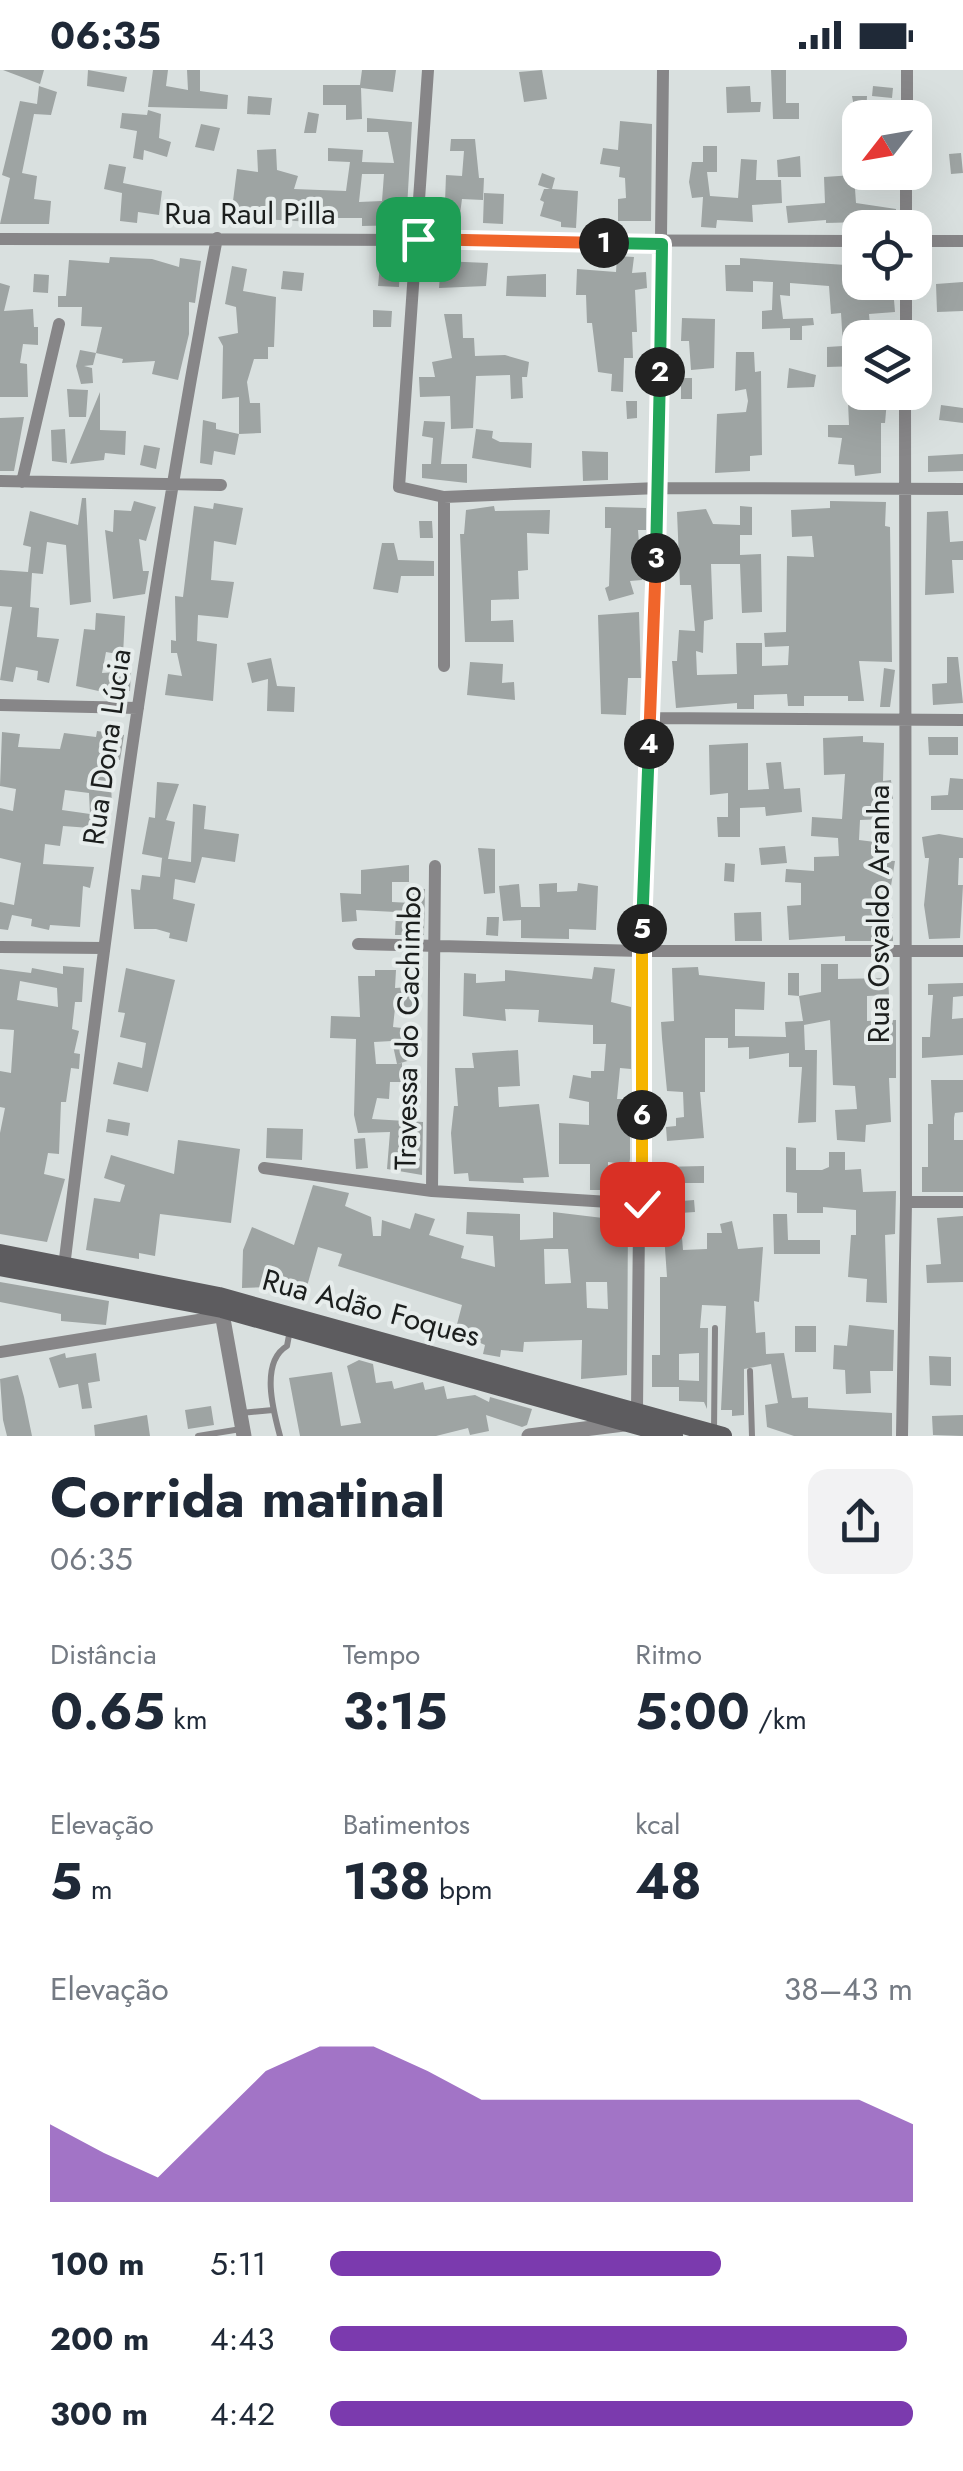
<!DOCTYPE html>
<html lang="pt">
<head>
<meta charset="utf-8">
<style>
	:root { --surface:#fff; --page:#f2f2f3; --text:#1f2937; --muted:#747a83; --accent:#7b3aae }
	body { margin:0; font-family:Jost,sans-serif; background:var(--page); color:var(--text); height:100vh; display:flex; flex-direction:column; font-size:38px; white-space:nowrap }
	* { box-sizing:border-box; margin:0 }
	p { font-size:32px; color:var(--muted) }
	.icon { flex:none; width:55px; height:55px; fill:none; stroke:currentColor; stroke-width:2; stroke-linecap:round; stroke-linejoin:round }
	.map { position:relative; height:1366px; overflow:hidden }
	.drawer { display:flex; flex-direction:column; background:var(--surface); flex:1 }
	.drawer>* { flex:none }
	.needle { width:65px; rotate:239deg }
	.controls { position:absolute; left:842px; top:30px; display:grid; gap:20px }
	.controls a { display:grid; place-items:center; width:90px; height:90px; border-radius:20px; background:var(--surface); box-shadow:0 10px 40px #0002; font-size:50px }
	.pin { position:absolute; display:grid; place-items:center; width:85px; height:85px; color:#fff; margin:-42px; border-radius:20px; box-shadow:0 5px 15px #0006 }
	.km { position:absolute; width:50px; height:50px; margin:-25px; border-radius:50%; background:#222; color:#fff; font-size:28px; line-height:50px; text-align:center }
	.round { display:grid; place-items:center; flex:none; width:105px; height:105px; border-radius:20px; background:var(--page) }
	.headline { display:flex; align-items:center; justify-content:space-between; height:170px; padding:0 50px }
	h1 { font-size:55px; font-weight:700; line-height:75px }
	.stats { display:grid; grid-template-columns:repeat(3,1fr); gap:15px; height:170px; padding:10px 50px }
	.stats div { display:grid; align-content:center }
	.stats b { font-size:50px; font-weight:700 }
	.stats small { font-size:28px; font-weight:400 }
	.stats p { font-size:28px }
	.chart { height:280px; padding:20px 50px }
	.chart p { display:flex; justify-content:space-between }
	.chart svg { width:100%; height:180px; margin-top:10px; fill:var(--accent); opacity:.7 }
	ul { padding:0 50px; list-style:none; font-size:32px }
	li { display:grid; grid-template-columns:160px 120px 1fr; align-items:center; height:75px }
	li i { height:25px; border-radius:12px; background:var(--accent) }
	.status { display:flex; justify-content:space-between; align-items:center; height:70px; padding:0 50px; background:var(--surface); direction:ltr }
	.status svg { height:28px; fill:currentColor }
	.map>svg:first-child { display:block }
	.building { fill:#9ea4a3; fill-rule:evenodd }
	.lines { fill:none; stroke-linecap:round; stroke-linejoin:round }
	.service { stroke:#878688; stroke-width:6 }
	.minor { stroke:#878688; stroke-width:12 }
	.tertiary { stroke:#878688; stroke-width:15 }
	.secondary { stroke:#5d5c5f; stroke-width:18 }
	.split-1-casing { stroke:#fff; stroke-width:20 }
	.split-2-casing { stroke:#fff; stroke-width:20 }
	.split-3-casing { stroke:#fff; stroke-width:20 }
	.split-4-casing { stroke:#fff; stroke-width:20 }
	.split-5-casing { stroke:#fff; stroke-width:20 }
	.split-6-casing { stroke:#fff; stroke-width:20 }
	.split-7-casing { stroke:#fff; stroke-width:20 }
	.split-1 { stroke:#f0652b; stroke-width:12 }
	.split-2 { stroke:#22a559; stroke-width:12 }
	.split-3 { stroke:#22a559; stroke-width:12 }
	.split-4 { stroke:#f0652b; stroke-width:12 }
	.split-5 { stroke:#22a559; stroke-width:12 }
	.split-6 { stroke:#f5b400; stroke-width:12 }
	.split-7 { stroke:#f5b400; stroke-width:12 }
	.labels { text-anchor:middle; stroke-width:8; stroke-linejoin:round; paint-order:stroke }
	.street-label { font-size:30px; fill:#1b1e1d; stroke:#e7edec }
</style>
</head>
<body>
<div class="status"><b>06:35</b><svg viewBox="0 0 49 12"><path d="M0 12V9h3v3zM5 12V6h3v6zM10 12V3h3v9zM15 12V0h3v12zM26 1h20v11H26zM47 4h2v5h-2z"/></svg></div>
<div class="map">
<svg width="963" height="1366" viewBox="0 0 963 1366">
	<rect width="100%" height="100%" fill="#d9e0df"/>
	<path class="building" d="M3 0H44L40 14Z
		M88 0 127 7 124 22 87 16Z
		M153 0H168L166 16 188 20 187 0H200V21L228 25 227 39 148 37Z
		M362 0H396L393 22 361 18 362 49 346 50V35H323V15H360Z
		M542 0 547 29 524 32 519 2Z
		M771 0H786V33H799V49H773Z
		M39 16 57 22 51 45 34 44 22 103 37 106 34 129 51 131 49 154H0L10 108 2 105 20 31 37 34Z
		M750 16 751 32H761L760 42 727 43 726 17Z
		M873 16 893 18 892 28 872 26Z
		M248 26 272 28 270 45 247 44Z
		M852 26H867L866 48H856Z
		M148 40 161 44 159 68 171 72 167 87 144 80 143 90 133 88 137 61 120 58 122 43 147 45Z
		M308 42 319 44 316 63H304Z
		M367 48 412 52 406 155 362 156V148H312V152L231 147 237 99 258 102 257 80 276 79 277 100 298 106 294 119 346 121 350 92 328 91V78L363 80 362 92 394 93 388 62H367ZM362 104H384L382 131 359 132Z
		M620 51 652 54 651 151H618V129L626 128 625 108 619 107 620 97 600 94 603 78 618 80Z
		M201 54 220 58 214 81 195 77Z
		M451 69H475L479 108H484L483 130 462 129 458 159H444L446 105 462 106 464 81H450Z
		M703 76H717V102H707L710 126 738 128 741 89 757 90 756 110H781L782 133 752 135 753 152 717 150 716 158 701 157 703 127 692 128 689 112 692 92H703Z
		M961 83 963 103 951 104 949 84Z
		M800 86 801 107H778L777 90Z
		M109 94 126 97 123 113 162 121 159 145 138 142 137 153 120 151 122 123 104 119Z
		M542 103 555 108 552 119 578 121 576 158 561 157V152L540 146 544 132 540 130 544 119H550L538 115Z
		M854 105 856 133 896 139V156L865 158 863 152 826 153V150L788 153 786 136 825 133 824 107Z
		M484 123 504 124 503 154 483 153Z
		M617 186 634 187 632 203 646 202 647 218 635 220 637 262H632L633 288H624L623 322 611 321 612 304 598 302 592 253H587L586 225H576L577 199 616 202Z
		M110 187 152 189 179 197 180 188 201 191 195 233 189 232V264L178 310 152 304 155 291 122 293 123 289 96 283 102 257 81 256 82 237H58V226H66L69 190 109 193Z
		M740 188 846 195 845 190 860 188V221L893 218 895 242 869 244 871 267 860 268V296L827 297V277L843 276 841 243 831 244 829 216 790 213V226L780 225 783 249 813 248 814 255 802 256V270H790V258L762 259V241L772 240 773 212 753 211V222L726 221 725 195H740Z
		M441 191 488 193 486 216 439 218Z
		M380 195 400 197 399 217 378 216Z
		M232 196 247 199 243 221 276 227 274 277H268V289H254L247 312 250 333H260L261 363 239 364 235 385 214 381 212 395 200 393 203 350 216 353V359L239 364V327L222 329 223 276 218 267 238 263 236 237 225 234Z
		M283 201 304 203 302 221 281 219Z
		M34 204 49 205 48 223 33 222Z
		M546 204V227L506 226 507 206Z
		M963 212V241L937 242 936 214Z
		M0 213 10 216 4 241 33 239 34 257H38V275L23 274 20 293 27 294 28 327H0Z
		M373 240 392 241 391 257H373Z
		M444 244H462L463 268H474L475 286 505 285 529 292 527 307H522L523 328 511 329 510 305 476 306 473 358 451 359 450 326 420 327 419 307H435L432 292 452 288Z
		M682 248 715 249 714 298 691 300 689 271H681Z
		M80 280 96 283 93 295 84 296 92 298 93 313 81 314 76 296Z
		M736 282H754L755 302 761 301 762 385 750 386V401L715 403 717 344 746 342 748 331 746 319 735 321Z
		M789 298 816 305 814 317 787 318Z
		M681 308H692V329H681Z
		M67 319 88 320 86 347H69Z
		M100 322V360L126 361 125 385 105 383 104 390 70 394Z
		M866 328 887 330 885 353H881V403L855 406 854 395 838 394 842 368 828 367V355H849L848 332Z
		M626 331H637V348L627 349Z
		M941 335 963 338V353L939 350Z
		M24 347 14 401H0V348Z
		M424 351 445 352 441 394H467V413L422 408V394H431L433 368 422 366Z
		M65 359 67 393 52 391 51 360Z
		M476 359 493 361 492 368 500 372 532 373 531 398 472 388Z
		M144 375 160 378 156 399 140 395Z
		M582 381 608 382V410L583 411Z
		M963 384V401L928 402V386Z
		M82 428H86L91 532 70 535 66 475 47 472 43 504 32 503 30 537 39 538 37 567 59 569 49 613 37 610 38 601 16 597 13 612 0 610 12 537 0 536V500L28 502 31 477 23 475 30 441 78 455Z
		M134 431 156 437 146 471 139 469 143 501H149L145 524 113 529 105 460 113 462 114 440 131 441Z
		M830 431 886 432 885 456 890 457 892 592 859 591 864 631H848V626H804V636H788L787 624 754 625V639H737V633L676 638 672 591H677L679 560 695 561 691 515H680L677 442 706 439 713 454 740 455V436L752 437V465H740V485L761 484 762 542 742 543 740 494H711L713 549 704 551 703 583 696 581 697 605 737 604 736 573H762V596L788 595 789 576 765 577 764 563 786 562 787 486 814 487 812 466 792 467 791 440 830 438Z
		M214 433 243 438 236 475 214 471 211 510 234 512 228 548 198 545 197 571 217 574 213 631 165 625 168 604 182 606 177 583H171V570L176 571 175 526 183 527 194 436 213 439Z
		M494 436 495 441 550 440 549 464 527 463 528 500 518 501 519 529 491 530V551L513 550 514 572H465L460 464H464L466 440Z
		M605 437 646 438V460H638L642 510 630 511 634 524 609 531 605 518 609 516 611 458H605Z
		M948 441 950 472 963 471V490H952L954 523 925 525 927 442Z
		M419 451H432L433 468H420Z
		M382 473H394L398 490 434 491V506H401L398 523 373 519Z
		M639 542 641 608H628L626 645 601 644 598 545Z
		M96 543 125 546 123 585 106 582 102 603 131 601 130 621 103 622 76 616 84 559 95 560Z
		M947 587H958L963 633 933 635 932 614 947 613Z
		M271 588 277 616 295 617 294 642 267 641 268 609 252 613 247 593Z
		M470 592 503 594 502 613 514 612 515 630 467 625Z
		M884 598 895 600 890 637H880Z
		M97 661 124 665 120 690 104 688 103 707 111 708 112 742H105L104 759 63 756 60 776 45 774 43 794 94 797 90 818 83 816 80 857 50 855 49 860 31 856 32 849 12 845 8 860 0 859V832L14 835 21 793 0 788V738L13 741 16 719 0 716 2 662 20 664 18 677 60 679 64 663 96 667ZM65 720 89 723 90 744 62 740Z
		M863 666V672L884 673 883 711 891 710 893 729 884 730 885 749 860 750 859 770 875 772 873 790 895 791 886 847H893V871H845V866L789 870 787 836 801 835V813L785 812 786 799 814 801V787L839 786 838 768 811 766 812 747 842 749 845 704 824 705 823 668Z
		M928 667H958V685H929Z
		M748 673V720L769 719 766 693 781 692 784 719 800 718 802 742 766 746 765 737 740 738V767H718L717 747H728V723L710 725 709 675Z
		M950 708 963 709V740H931V726L948 725Z
		M157 712 179 714 166 750 175 752 168 789 142 784 149 747 155 748Z
		M193 734 206 736 204 759 239 764 235 792 202 787 195 813 175 809 173 829 195 834 187 872 169 868 170 863 156 859H134L131 819 140 820 142 805 160 807 162 788 191 792Z
		M939 764 963 768V788H959L958 815H963L960 868 929 869 924 835 929 788H925L922 767Z
		M785 776 787 793 761 795 759 778Z
		M478 778 495 779V823L484 824Z
		M725 793 735 794 734 812 724 811Z
		M409 795V812H392V832L411 833 412 818 425 819 424 865H395L396 842 356 840 357 851 342 852 340 823 361 824V800Z
		M557 813V822L577 821 578 813 598 816 596 860 569 859V869L521 868V850L503 851 499 816 519 814 521 837H540L539 814Z
		M761 842 762 871H735L734 843Z
		M487 847H499L498 866 486 865Z
		M821 894H838V909L888 908 889 925 867 926V951L896 950V1008H889L891 1052 866 1055 865 1072 837 1070 835 1040 857 1039 855 1016 833 1015 830 950 804 955 805 980H817L816 1052 798 1053 802 997H789V983L749 989V977L728 978V968H705V1022H700L704 1068 667 1071 666 1057 676 1056V1048L684 1047 683 1022 667 1021 662 968 661 952 674 951 672 898 698 897 699 905 765 912 764 940 735 939V966L786 967 785 952 803 951 799 926 821 922Z
		M63 896 84 898 82 932H75L72 959 79 961 74 983 80 984 79 999 71 998 66 1032H61L59 1084 48 1083 44 1104 65 1109 47 1172 0 1164V1063L5 1038 0 1037V1001L11 1003 14 960 0 959V899L31 903 32 898 63 904ZM20 911 57 918 58 937 17 930Z
		M594 897 615 899 611 932 631 937V999L620 998 617 1029H630V1089L629 1095 608 1092V1120H590V1094H559V1053L589 1055V1032L569 1028 573 1005 591 1008V1001H604L606 974H593V955L538 952 539 940 505 939 506 951 463 946 464 903 476 904V913L505 911V900L592 909Z
		M126 898 175 910 148 1022 113 1014 118 992 142 998 146 973 120 967 125 943 118 942Z
		M375 900H396L395 918 411 917 413 937 395 938 393 957 411 959 409 973 414 972 418 988 397 994 402 993V1012H390L389 1029 377 1028 372 1049 423 1052 422 1105 387 1099 390 1062 358 1063 354 1045 356 969 330 968 331 946 360 947 358 906H375ZM392 971 397 994H376L374 972Z
		M788 903H799V926L788 925Z
		M963 913V926L953 927 952 949 963 948V985L922 988V967H930L931 950 933 925H928V914Z
		M518 980 520 1016 498 1017 499 1037 539 1034 549 1107 523 1108 524 1113 469 1111 468 1103 454 1104 451 1063 454 1036H458L455 998H474L472 983Z
		M931 1010H963V1042L955 1043 954 1048V1070H963V1122H922V1097H928V1054H933Z
		M108 1049 130 1053 128 1066 106 1062Z
		M267 1058 303 1059 302 1090 266 1088Z
		M365 1068 368 1098 356 1099 354 1069Z
		M178 1070 240 1079 231 1153 160 1144 155 1186 139 1183V1189L86 1180 94 1128 120 1132 125 1115 104 1108 111 1085 174 1104Z
		M786 1077 796 1078V1100H822L829 1097V1082H845V1100L861 1099 863 1122 896 1121 895 1164 885 1165 887 1233 866 1232 867 1209 848 1207 851 1165H856V1140L823 1137V1143H797V1123L786 1122Z
		M704 1096V1113H660V1097Z
		M313 1115 349 1123 345 1136 371 1147 373 1166H381L382 1150 410 1159 415 1143 435 1149 429 1165 464 1176 461 1188 495 1197 493 1166 466 1164 467 1142 520 1144V1170L553 1168V1142L628 1151 627 1305 581 1309 582 1270 524 1272 523 1282 501 1280 500 1287 483 1284 485 1275 455 1262 462 1235 338 1196 342 1184 318 1177 304 1227 271 1217 242 1218 243 1180 252 1157 294 1175ZM544 1179H568L571 1213 545 1214ZM586 1212H607L608 1239 587 1238Z
		M694 1130 695 1142 680 1143 683 1180 707 1179V1163H722L720 1154 732 1151 738 1179 763 1177 759 1232 754 1231 756 1263 765 1262 766 1284 784 1283 792 1328 808 1327V1338L892 1343V1366H794L767 1357 765 1335 778 1333 771 1294 744 1299V1345L732 1346V1340H721L726 1236 702 1235 700 1258H708L707 1339 704 1332 679 1331V1317H652V1285H660V1207H667L663 1150H671L669 1132ZM699 1283V1311L679 1310V1284Z
		M773 1144H787L788 1170H820V1184H774Z
		M963 1146V1212L927 1213 926 1195 941 1194 937 1148Z
		M0 1212 109 1231 106 1255 61 1251V1244L0 1232Z
		M849 1255 894 1260 893 1301H870L871 1323 846 1324 845 1300 833 1299 834 1275 847 1276Z
		M795 1256H816V1282H795Z
		M65 1283 66 1288 96 1283 100 1311 88 1313 92 1338 82 1339 78 1314 59 1318 49 1288Z
		M929 1286 951 1287V1316L930 1315Z
		M359 1290 373 1294 376 1313 392 1311 394 1319 423 1312 425 1320 444 1316 447 1329 475 1325 489 1332 490 1327 532 1339 527 1355 522 1357 486 1345 489 1361 470 1365 468 1358 436 1366H300L289 1308 332 1302 341 1356 361 1353 347 1296Z
		M18 1305 24 1327 32 1366H7L3 1350 0 1309Z
		M211 1336 214 1355 188 1359 185 1340Z
		M147 1345 150 1366H95L94 1355Z
		M963 1345V1366L933 1365 932 1346Z"/>
	<g class="lines">
		<path class="service" d="M750 1301 752 1366
			M241 1343 273 1340
			M714 1362 715 1258
			M198 1366 241 1359
			M280 1366C273 1340 260 1292 287 1276L290 1260"/>
		<path class="minor" d="M428 0 399 417 444 427 658 418 963 419
			M907 48V0
			M906 158V102
			M0 169 860 171
			M915 171H963
			M906 268V212
			M0 411 221 415
			M22 412 59 254
			M444 596V427
			M0 635 138 638
			M650 648 963 650
			M358 874 642 881H963
			M0 877 103 878
			M264 1098 432 1121 642 1134
			M432 1121 435 796
			M906 1132H963
			M64 1197C106 852 151 509 217 168
			M0 1282 223 1246
			M637 1339 642 881 658 418 663 0
			M902 1366 906 1132 905 322"/>
		<path class="tertiary" d="M220 1232 244 1366
			M529 1366 624 1354"/>
		<path class="secondary" d="M0 1183 219 1226 723 1366
			M0 1197 222 1239 674 1366"/>
	</g>
	<g class="lines">
		<g class="split-1-casing">
			<path id="split-1" d="M418 169 604 173"/>
		</g>
		<g class="split-2-casing">
			<path id="split-2" d="M604 173 662 174 660 302"/>
		</g>
		<g class="split-3-casing">
			<path id="split-3" d="M656 488 660 302"/>
		</g>
		<g class="split-4-casing">
			<path id="split-4" d="M649 674 656 488"/>
		</g>
		<g class="split-5-casing">
			<path id="split-5" d="M642 859 649 674"/>
		</g>
		<g class="split-6-casing">
			<path id="split-6" d="M642 1045V859"/>
		</g>
		<g class="split-7-casing">
			<path id="split-7" d="M642 1045V1134"/>
		</g>
		<use href="#split-1" class="split-1"/>
		<use href="#split-2" class="split-2"/>
		<use href="#split-3" class="split-3"/>
		<use href="#split-4" class="split-4"/>
		<use href="#split-5" class="split-5"/>
		<use href="#split-6" class="split-6"/>
		<use href="#split-7" class="split-7"/>
	</g>
	<g class="labels">
		<g class="street-label">
			<text x="250" y="154">Rua Raul Pilla</text>
			<text transform="translate(107 677) rotate(-82)" y="10">Rua Dona Lúcia</text>
			<text transform="translate(879 844) rotate(-90)" y="10">Rua Osvaldo Aranha</text>
			<text transform="translate(408 958) rotate(-89)" y="10">Travessa do Cachimbo</text>
			<text transform="translate(371 1238) rotate(15)" y="10">Rua Adão Foques</text>
		</g>
	</g>
</svg>
<div class="controls">
<a><svg class="needle" viewBox="-14 -14 28 28"><path d="M0-13l5 13h-10z" fill="#e53935"/><path d="M0 13l5-13h-10z" fill="#747a83"/></svg></a>
<a><svg class="icon" aria-label="locate" viewBox="0 0 24 24"><circle cx="12" cy="12" r="6"/><path d="M12 2v4M12 18v4M2 12h4M18 12h4"/></svg></a>
<a><svg class="icon" aria-label="layers" viewBox="0 0 24 24"><path d="M12 4l9 5-9 5-9-5zM3 14l9 5 9-5"/></svg></a>
</div>
<div class="pin" style="left:418px;top:169px;background:#1e9e55"><svg class="icon" aria-label="arrive" viewBox="0 0 24 24"><path d="M6 21V4h12l-3 4 3 4H6"/></svg></div>
<div class="pin" style="left:642px;top:1134px;background:#d93025"><svg class="icon" aria-label="check" viewBox="0 0 24 24"><path d="M5 12l5 5 9-10"/></svg></div>
<b class="km" style="left:604px;top:173px">1</b>
<b class="km" style="left:660px;top:302px">2</b>
<b class="km" style="left:656px;top:488px">3</b>
<b class="km" style="left:649px;top:674px">4</b>
<b class="km" style="left:642px;top:859px">5</b>
<b class="km" style="left:642px;top:1045px">6</b>
</div>
<section class="drawer">
<div class="headline"><div><h1>Corrida matinal</h1><p>06:35</p></div><a class="round"><svg class="icon" aria-label="share" viewBox="0 0 24 24"><path d="M12 15V3M7 8l5-5 5 5M5 13v7h14v-7"/></svg></a></div>
<div class="stats">
<div><p>Distância</p><b>0.65<small> km</small></b></div>
<div><p>Tempo</p><b>3:15</b></div>
<div><p>Ritmo</p><b>5:00<small> /km</small></b></div>
</div>
<div class="stats">
<div><p>Elevação</p><b>5<small> m</small></b></div>
<div><p>Batimentos</p><b>138<small> bpm</small></b></div>
<div><p>kcal</p><b>48</b></div>
</div>
<div class="chart"><p><span>Elevação</span>38–43 m</p>
<svg viewBox="0 0 160 44" preserveAspectRatio="none"><path d="M0 44V25L10 32L20 38L30 25L40 12L50 6L60 6L70 12L80 19L90 19L100 19L110 19L120 19L130 19L140 19L150 19L160 25V44z"/></svg>
</div>
<ul>
<li><b>100 m</b>5:11<i style="width:67%"></i></li>
<li><b>200 m</b>4:43<i style="width:99%"></i></li>
<li><b>300 m</b>4:42<i style="width:100%"></i></li>
</ul>
</section>
</body>
</html>
